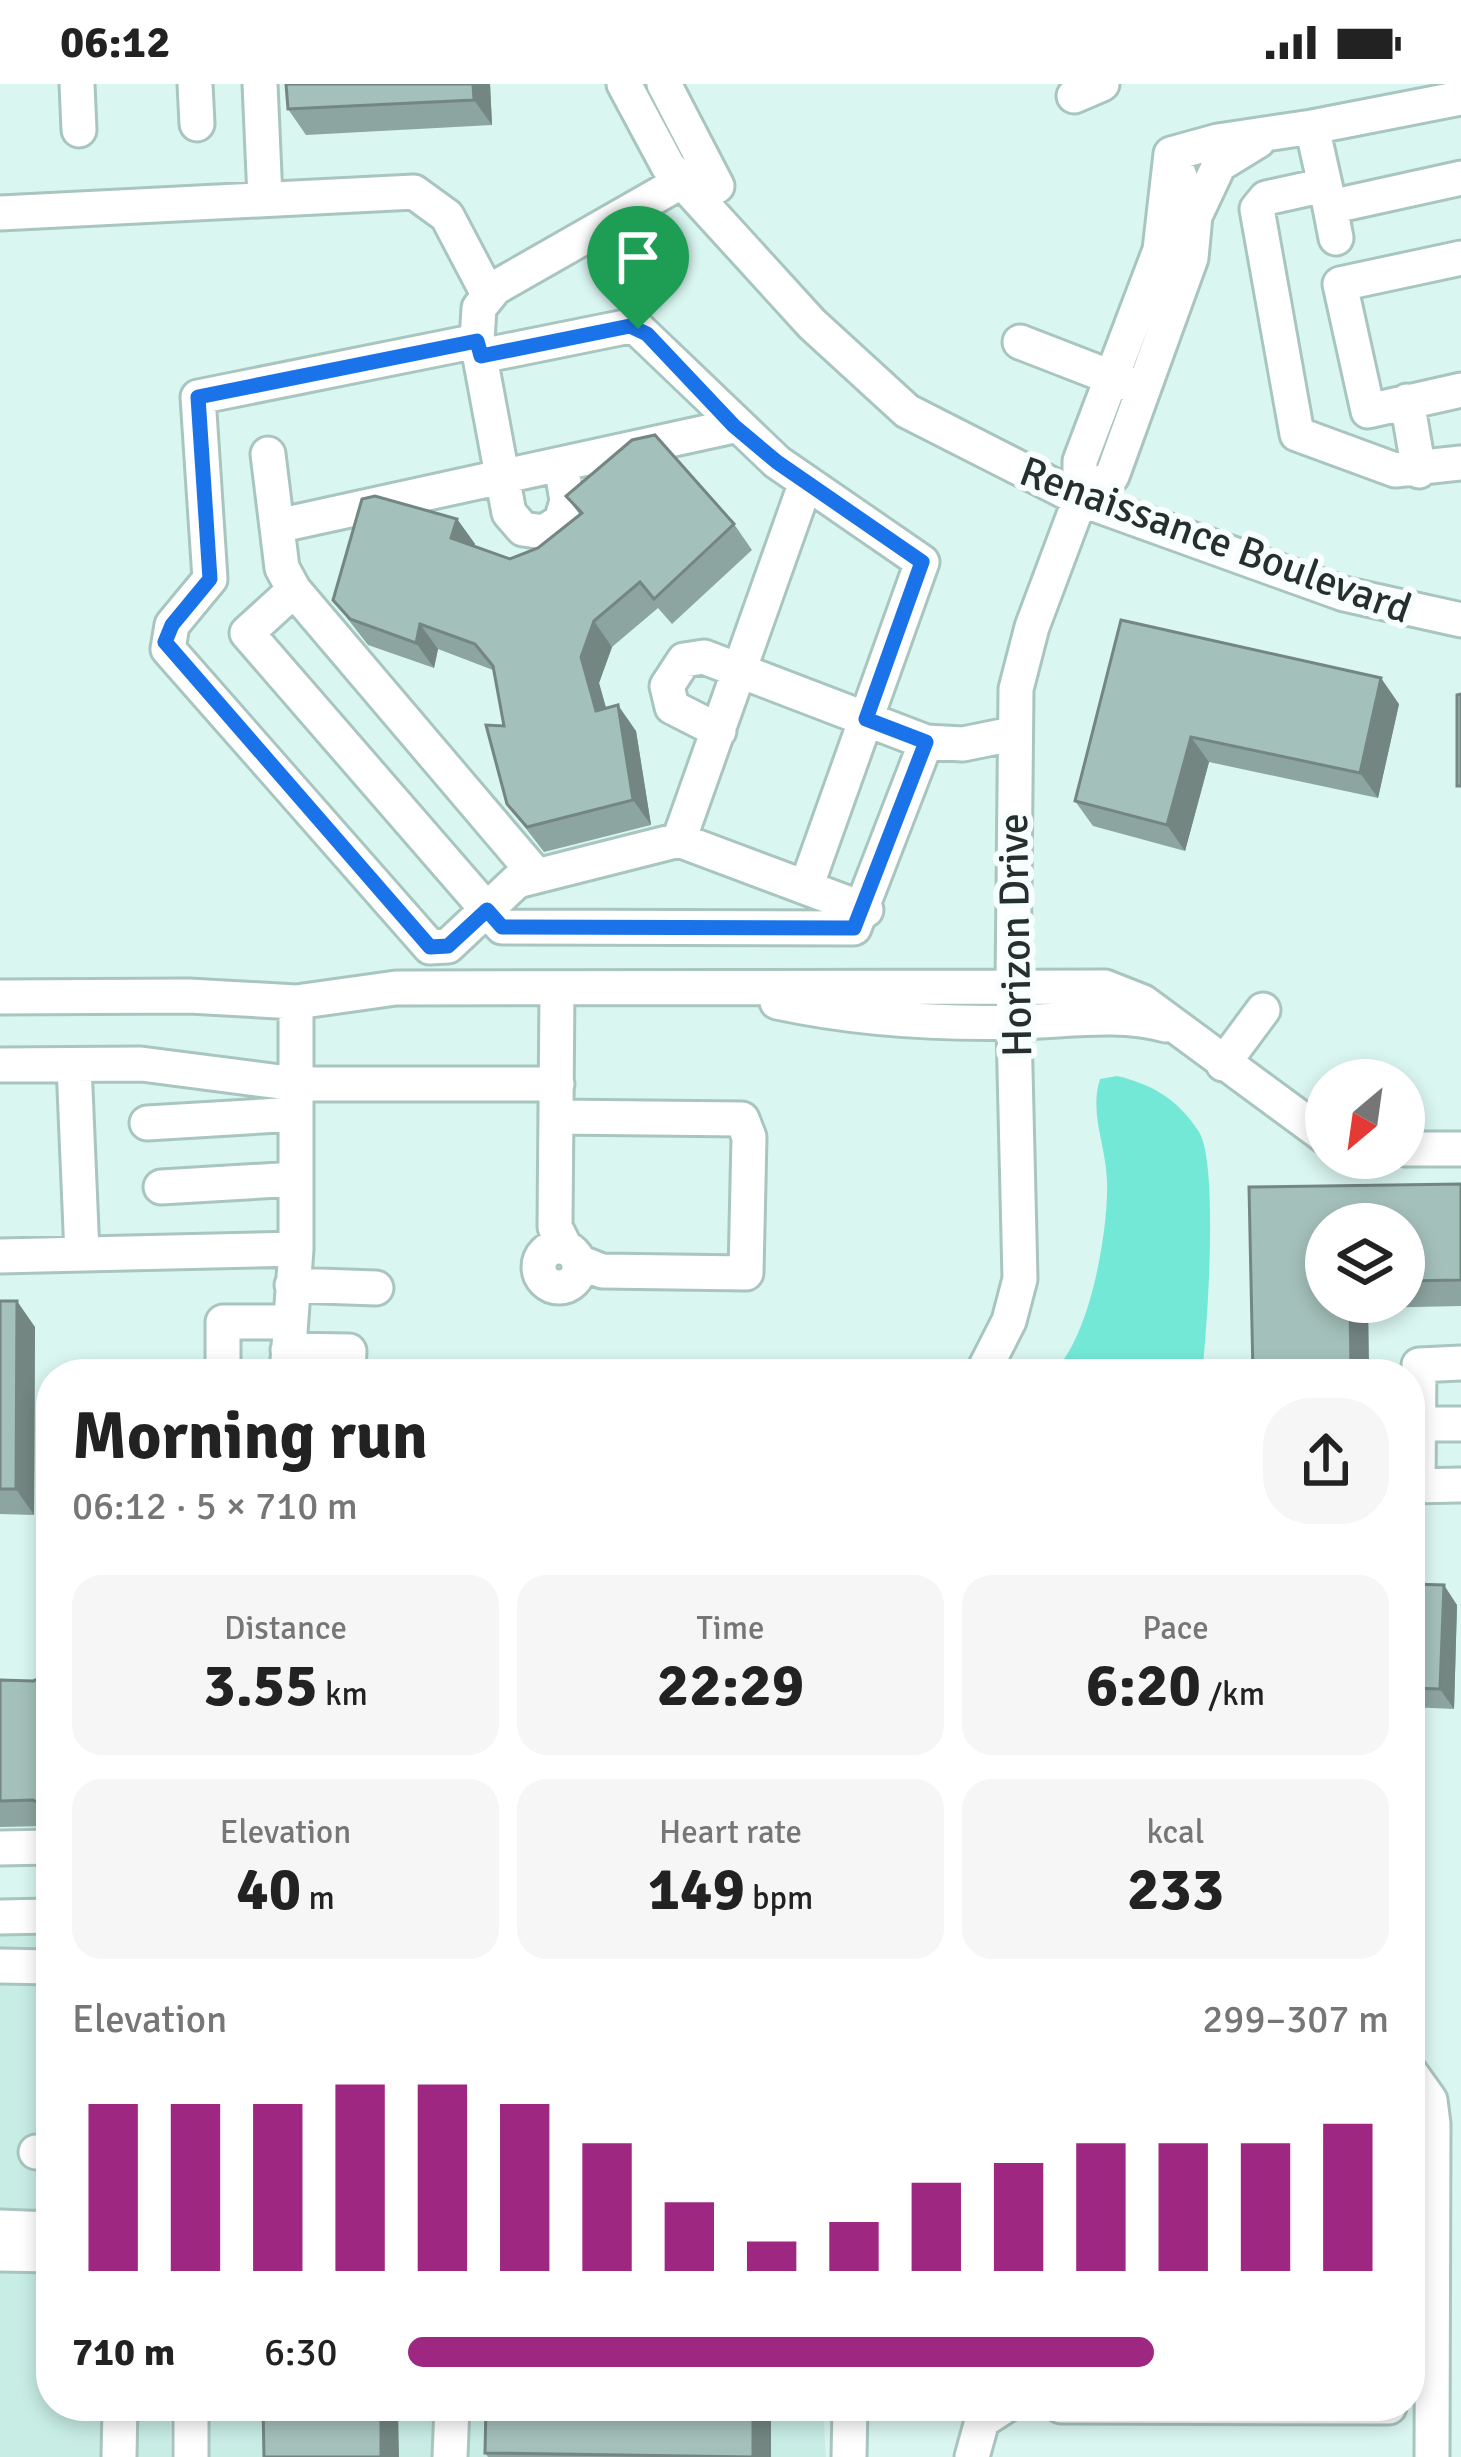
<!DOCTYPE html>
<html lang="en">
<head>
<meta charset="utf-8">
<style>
	:root { --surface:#fff; --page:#f6f6f6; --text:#222; --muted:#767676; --accent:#9e2781 }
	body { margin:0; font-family:Signika,sans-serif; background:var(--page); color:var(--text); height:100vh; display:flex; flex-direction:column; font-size:45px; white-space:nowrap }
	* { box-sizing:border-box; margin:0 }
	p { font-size:39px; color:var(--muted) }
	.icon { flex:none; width:66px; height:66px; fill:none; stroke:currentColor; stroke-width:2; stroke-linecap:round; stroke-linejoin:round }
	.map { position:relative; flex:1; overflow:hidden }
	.sheet { position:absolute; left:36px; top:1275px; width:1389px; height:1062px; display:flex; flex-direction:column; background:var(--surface); border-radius:48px; box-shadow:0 6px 18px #0003 }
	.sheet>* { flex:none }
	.needle { width:78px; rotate:209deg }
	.controls { position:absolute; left:1305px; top:975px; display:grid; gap:24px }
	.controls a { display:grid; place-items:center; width:120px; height:120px; border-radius:50%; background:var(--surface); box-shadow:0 6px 18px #0003; font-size:60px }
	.pin { position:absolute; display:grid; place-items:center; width:102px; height:102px; color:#fff; margin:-123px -51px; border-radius:50% 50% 50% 0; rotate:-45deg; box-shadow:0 0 12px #0007 }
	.pin .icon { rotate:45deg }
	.round { display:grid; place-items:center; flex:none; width:126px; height:126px; border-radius:48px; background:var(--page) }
	.summary { display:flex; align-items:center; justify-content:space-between; height:204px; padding:0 36px }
	h1 { font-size:66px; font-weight:700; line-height:90px }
	.metrics { display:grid; grid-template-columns:repeat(3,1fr); gap:18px; height:204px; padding:12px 36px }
	.metrics div { display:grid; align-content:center; border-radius:30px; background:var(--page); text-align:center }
	.metrics b { font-size:60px; font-weight:700 }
	.metrics small { font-size:33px; font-weight:400 }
	.metrics p { font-size:33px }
	.chart { height:336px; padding:24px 36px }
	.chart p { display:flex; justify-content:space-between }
	.chart svg { width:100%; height:216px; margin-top:12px; stroke:var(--accent); stroke-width:6 }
	ul { padding:0 36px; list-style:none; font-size:39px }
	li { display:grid; grid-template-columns:192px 144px 1fr; align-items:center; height:90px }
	li i { height:30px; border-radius:15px; background:var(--accent) }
	.status { display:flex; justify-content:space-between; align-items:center; height:84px; padding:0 60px; background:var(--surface); direction:ltr }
	.status svg { height:33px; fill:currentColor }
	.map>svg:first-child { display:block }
	.built { fill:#c7ede5 }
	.water { fill:#74e8d6 }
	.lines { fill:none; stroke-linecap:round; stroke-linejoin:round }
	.minor-casing { stroke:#a9c5bf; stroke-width:39 }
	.minor { stroke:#fff; stroke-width:33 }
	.wall { fill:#8da5a0; fill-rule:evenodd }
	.shaded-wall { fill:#738682 }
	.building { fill:#a4c0ba; stroke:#738682; stroke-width:3 }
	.route-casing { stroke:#fff; stroke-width:24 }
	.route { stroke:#1a73e8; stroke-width:15 }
	.labels { text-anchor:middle; stroke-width:12; stroke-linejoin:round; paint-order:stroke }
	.street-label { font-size:42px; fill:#25302e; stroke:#f8fefd }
</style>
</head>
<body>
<div class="status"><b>06:12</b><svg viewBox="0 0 49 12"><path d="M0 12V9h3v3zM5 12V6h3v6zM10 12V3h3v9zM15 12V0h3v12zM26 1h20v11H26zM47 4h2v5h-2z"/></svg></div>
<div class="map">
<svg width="1461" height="2373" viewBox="0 0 1461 2373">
	<rect width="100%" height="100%" fill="#daf6f1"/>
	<path class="built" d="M0 1818 51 1819V2322H170L171 2373H0Z
		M202 2322H823L826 2373H202Z"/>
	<path class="water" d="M1117 992C1152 1000 1179 1016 1199 1048 1219 1079 1207 1248 1202 1290H1050C1089 1261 1109 1146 1107 1097 1106 1061 1089 1029 1100 995Z"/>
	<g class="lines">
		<g class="minor-casing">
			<path id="minor" d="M77 0 79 46
				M195 0 197 40
				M260 0 265 114
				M624 0 668 82 812 240 907 327 1080 415 1344 510 1461 536
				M664 0 717 102
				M1074 12 1102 0
				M1461 14 1312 43 1330 123 1461 94
				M1171 70 1218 57 1312 43
				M1325 101 1266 114 1257 125 1297 350 1395 386 1461 379
				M1330 123 1336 154
				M0 129 414 108 447 132 488 210
				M1195 132 1219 81 1258 57
				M1461 174 1340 200 1368 327 1461 306
				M477 257 198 313 210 495 172 541 168 565 430 863 448 862 517 797 679 756 866 826
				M1020 258 1131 301
				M481 272 630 242 638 245 777 378 922 478 806 803
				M1407 317 1419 387
				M268 370 282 484 294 506
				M561 380 567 417 561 437 544 448 523 445 509 429 477 257 479 224 495 204 707 83
				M1080 415 1112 392 1191 174 1195 132 1173 74
				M277 442 734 342
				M719 647 672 623 667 602 684 576 704 573 926 658 963 660 1012 650
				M679 756 806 398
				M537 792 294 506 247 549 502 843 854 844 926 658
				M557 905 555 1143 565 1163
				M0 913 189 912 296 918 396 904 1105 903 1143 918 1326 1053
				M777 918C856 935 937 940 1018 938 1068 937 1117 928 1166 941
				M1223 980 1263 926
				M0 981 141 980 296 1000H557
				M74 981 82 1170
				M556 1033 742 1035 749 1053 746 1189 602 1187 579 1178
				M147 1039 296 1030
				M1404 1065H1461
				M161 1103 296 1095
				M539 1183a20 20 0 1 1 40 0a20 20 0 1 1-40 0Z
				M0 1172 296 1165
				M292 1201 376 1204
				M288 1266 349 1267 348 1290
				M223 1290V1238H288
				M287 1290 296 1165V918
				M982 1290 1009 1237 1020 1195 1013 902 1016 605 1032 543 1080 415V377L1160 166 1171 70
				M1419 1340H1461
				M1410 1402 1461 1401
				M1418 1402 1419 1281 1461 1279
				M0 1764 51 1763
				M0 1833 51 1832
				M0 1882 51 1883
				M1410 1988 1430 2016 1433 2040 1432 2373
				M36 2068H51
				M0 2143 51 2145
				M0 2170 51 2171
				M1061 2322 1389 2323
				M119 2373 120 2322
				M191 2373V2322
				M450 2373 452 2322
				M849 2373 850 2322
				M972 2373 982 2337 1005 2322"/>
		</g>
		<use href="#minor" class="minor"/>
	</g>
	<path class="wall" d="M286 0H490L492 41 306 51 288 25Z
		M566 412 734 440 752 466 672 540 658 524 612 563 599 599 606 624 636 647 651 741 544 768 507 720 504 642 493 586 438 565 434 584 368 561 333 516 457 435 475 460 474 462 510 475 538 464 580 431Z
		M1121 536 1399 620 1378 714 1209 678 1185 767 1093 742 1075 717Z
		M1461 1100V1222L1368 1224 1369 1290H1253L1249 1103ZM1404 1140V1218H1326Z
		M0 1217 35 1243 34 1431 0 1430Z
		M1410 1500 1457 1521 1454 1625 1410 1623Z
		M51 1594V1742L0 1743V1596L33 1597Z
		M771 2325V2373H488L485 2369Z"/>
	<path class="shaded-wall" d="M473 0H490L492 41 474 16Z
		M457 435 475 460 469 480 451 454Z
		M594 537 612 563 599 599 614 652 596 627 581 573Z
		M420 540 438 565 434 584 416 559Z
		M1381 594 1399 620 1378 714 1360 689Z
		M618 621 636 647 651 741 633 716Z
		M1191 653 1209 678 1185 767 1167 741Z
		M17 1217 35 1243 34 1431 16 1405Z
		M1350 1218H1363L1368 1224 1369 1290H1351Z
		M1444 1501 1457 1521 1454 1625 1440 1605Z
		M49 1591 51 1594V1726L50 1725Z
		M381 2322H398L399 2373H381Z
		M753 2322H769L771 2325V2373H753Z"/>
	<path class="building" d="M286 0H473L474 16 288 25Z
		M655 351 734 440 654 515 640 498 594 537 581 573 596 627 618 621 633 716 527 743 507 720 486 641 504 642 493 582 475 560 420 540 416 559 350 535 333 516 362 415 375 412 457 435 451 454 510 475 538 464 582 429 566 412 632 356Z
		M1121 536 1381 594 1360 689 1191 653 1167 741 1075 717Z
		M1461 610V702H1457V611Z
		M1461 1100V1196L1404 1197V1140H1326V1218H1350L1351 1290H1253L1249 1103Z
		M0 1217H17L16 1405H0Z
		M1410 1500 1444 1501 1440 1605 1410 1604Z
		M49 1591 50 1725 33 1716 0 1717V1596L33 1597Z
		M263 2322H381V2373H264Z
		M486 2322H753V2373L485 2369Z"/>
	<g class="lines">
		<g class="route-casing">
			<path id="route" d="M630 242 647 250 734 342 777 378 922 478 866 635 926 658 854 844 502 843 487 826 448 862 430 863 165 558 172 541 210 495 198 313 477 257 481 272Z"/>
		</g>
		<use href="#route" class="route"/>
	</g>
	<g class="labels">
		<g class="street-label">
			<text transform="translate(1216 455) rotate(20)" y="15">Renaissance Boulevard</text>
			<text transform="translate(1014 851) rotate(-91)" y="15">Horizon Drive</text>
		</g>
	</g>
</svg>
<div class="controls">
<a><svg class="needle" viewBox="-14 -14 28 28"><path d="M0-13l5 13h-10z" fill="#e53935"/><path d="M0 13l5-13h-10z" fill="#767676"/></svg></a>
<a><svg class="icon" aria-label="layers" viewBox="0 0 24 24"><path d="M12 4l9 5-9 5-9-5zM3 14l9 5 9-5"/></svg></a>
</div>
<div class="pin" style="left:638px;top:245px;background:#1e9e55"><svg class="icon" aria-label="arrive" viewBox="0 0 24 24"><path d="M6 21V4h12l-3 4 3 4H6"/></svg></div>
<section class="sheet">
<div class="summary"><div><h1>Morning run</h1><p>06:12 · 5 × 710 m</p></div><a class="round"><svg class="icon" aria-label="share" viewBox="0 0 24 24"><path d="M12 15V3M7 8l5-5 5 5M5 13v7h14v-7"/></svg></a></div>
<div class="metrics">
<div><p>Distance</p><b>3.55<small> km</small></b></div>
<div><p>Time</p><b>22:29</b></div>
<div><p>Pace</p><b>6:20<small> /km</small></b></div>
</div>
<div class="metrics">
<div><p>Elevation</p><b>40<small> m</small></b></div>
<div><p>Heart rate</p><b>149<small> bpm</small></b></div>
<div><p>kcal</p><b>233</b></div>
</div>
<div class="chart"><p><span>Elevation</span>299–307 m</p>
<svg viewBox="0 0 160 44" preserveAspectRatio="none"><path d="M5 44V10M15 44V10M25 44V10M35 44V6M45 44V6M55 44V10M65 44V18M75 44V30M85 44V38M95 44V34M105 44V26M115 44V22M125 44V18M135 44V18M145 44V18M155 44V14"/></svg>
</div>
<ul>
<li><b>710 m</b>6:30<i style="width:76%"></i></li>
</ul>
</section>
</div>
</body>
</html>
